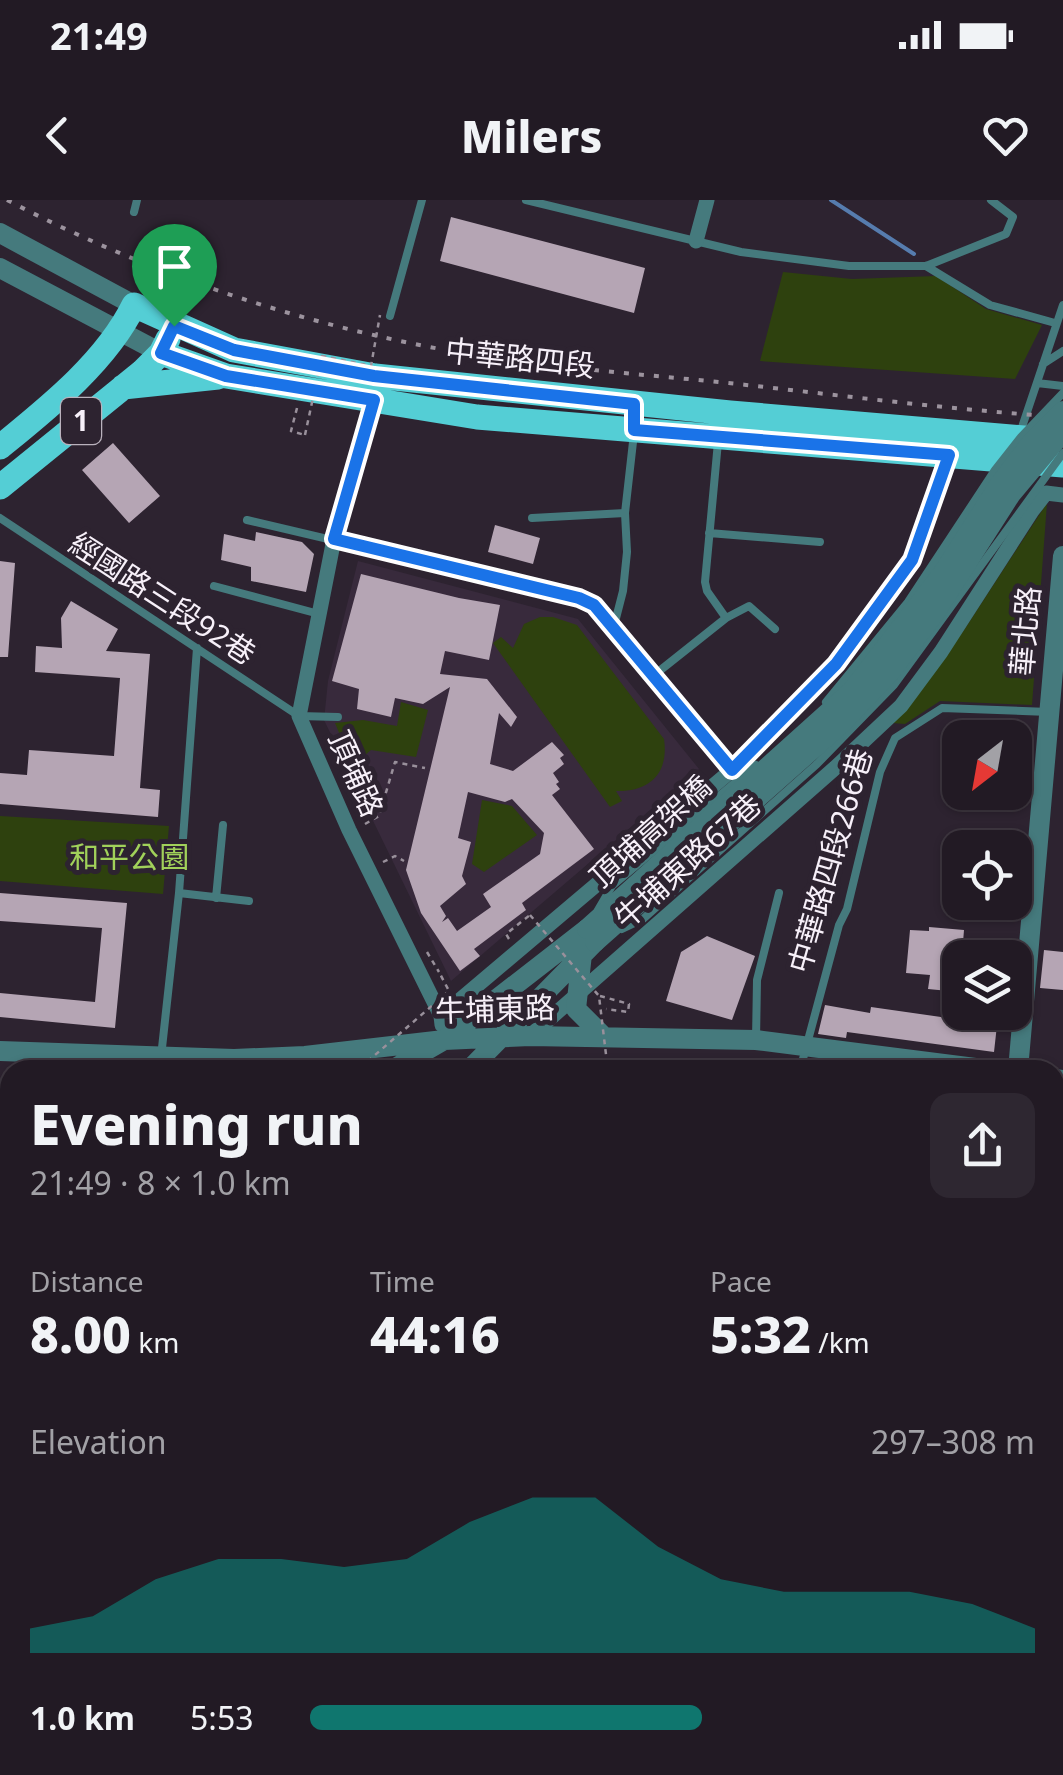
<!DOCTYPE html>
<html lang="en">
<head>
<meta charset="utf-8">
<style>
	:root { --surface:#221a24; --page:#2e2731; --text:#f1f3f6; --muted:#a2a1a6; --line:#3f3841; --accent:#0f766e }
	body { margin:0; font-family:"Noto Sans","Noto Sans TC",sans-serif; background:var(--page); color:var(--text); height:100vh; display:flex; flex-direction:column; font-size:38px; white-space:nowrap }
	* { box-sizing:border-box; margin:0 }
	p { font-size:32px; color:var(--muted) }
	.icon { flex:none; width:55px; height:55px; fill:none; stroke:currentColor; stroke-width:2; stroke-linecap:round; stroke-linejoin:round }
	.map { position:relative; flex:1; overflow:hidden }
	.panel { position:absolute; left:0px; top:860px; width:1065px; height:715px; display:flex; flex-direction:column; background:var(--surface); border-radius:30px 30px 0 0; box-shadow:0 2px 8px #0004,0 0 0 2px var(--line) }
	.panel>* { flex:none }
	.needle { width:65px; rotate:211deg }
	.controls { position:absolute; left:942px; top:520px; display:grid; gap:20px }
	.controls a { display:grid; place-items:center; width:90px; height:90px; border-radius:20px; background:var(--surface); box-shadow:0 2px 8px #0004,0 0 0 2px var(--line); font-size:50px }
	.pin { position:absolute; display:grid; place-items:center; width:85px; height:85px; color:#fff; margin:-102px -42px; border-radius:50% 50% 50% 0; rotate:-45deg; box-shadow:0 0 10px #0007 }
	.pin .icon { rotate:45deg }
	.round { display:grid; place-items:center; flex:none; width:105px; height:105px; border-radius:20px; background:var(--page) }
	.summary { display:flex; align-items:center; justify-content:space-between; height:170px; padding:0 30px }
	h1 { font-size:55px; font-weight:800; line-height:75px }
	.figures { display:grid; grid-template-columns:repeat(3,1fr); gap:15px; height:170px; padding:10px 30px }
	.figures div { display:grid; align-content:center }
	.figures b { font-size:50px; font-weight:800 }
	.figures small { font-size:28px; font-weight:400 }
	.figures p { font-size:28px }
	.chart { height:280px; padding:20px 30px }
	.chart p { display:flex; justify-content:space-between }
	.chart svg { width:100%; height:180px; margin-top:10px; fill:var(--accent); opacity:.7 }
	ul { padding:0 30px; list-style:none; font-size:32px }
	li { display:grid; grid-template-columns:160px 120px 1fr; align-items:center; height:75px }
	li i { height:25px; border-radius:12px; background:var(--accent) }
	.status { display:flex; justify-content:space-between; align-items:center; height:70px; padding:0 50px; background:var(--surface); direction:ltr }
	.status svg { height:28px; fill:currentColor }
	header { display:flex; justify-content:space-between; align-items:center; height:130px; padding:0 30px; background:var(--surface); font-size:45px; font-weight:800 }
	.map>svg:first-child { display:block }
	.built { fill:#382a3c }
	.green { fill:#2e410e }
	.water { fill:#114a8e; stroke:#567cae; stroke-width:2.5 }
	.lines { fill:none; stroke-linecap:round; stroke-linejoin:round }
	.stream { stroke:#567cae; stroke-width:4 }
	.building { fill:#b5a5b4; fill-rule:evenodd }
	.path { stroke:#99909b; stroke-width:2.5; stroke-dasharray:5 5; stroke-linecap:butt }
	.service { stroke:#457a7d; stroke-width:8 }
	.minor { stroke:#457a7d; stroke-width:15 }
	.tertiary { stroke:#457a7d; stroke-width:20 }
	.primary { stroke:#54ced5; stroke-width:25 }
	.rail { stroke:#9c939e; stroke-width:4; stroke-dasharray:5 10; stroke-linecap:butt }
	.path-bridge { stroke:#99909b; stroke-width:2.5; stroke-dasharray:5 5; stroke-linecap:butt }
	.service-bridge { stroke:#457a7d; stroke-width:8 }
	.tertiary-bridge { stroke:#457a7d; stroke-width:20 }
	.route-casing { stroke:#fff; stroke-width:20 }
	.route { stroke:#1a73e8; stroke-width:12 }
	.labels { text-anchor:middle; stroke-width:10; stroke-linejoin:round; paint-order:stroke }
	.shield { fill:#2d2330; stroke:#bab2bd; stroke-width:2.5 }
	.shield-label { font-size:28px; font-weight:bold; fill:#f7f0f9 }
	.street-label { font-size:30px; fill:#f7f0f9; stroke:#2d2330 }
	.park-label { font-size:30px; fill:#a1d15a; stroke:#2d2330 }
</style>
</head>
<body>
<div class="status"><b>21:49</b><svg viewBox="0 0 49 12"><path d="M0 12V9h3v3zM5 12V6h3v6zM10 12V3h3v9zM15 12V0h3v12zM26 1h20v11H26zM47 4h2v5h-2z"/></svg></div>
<header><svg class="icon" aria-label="back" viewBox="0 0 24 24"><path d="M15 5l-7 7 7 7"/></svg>Milers<svg class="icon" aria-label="heart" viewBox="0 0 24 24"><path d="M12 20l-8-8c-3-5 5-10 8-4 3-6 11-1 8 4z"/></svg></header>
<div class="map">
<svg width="1063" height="1575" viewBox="0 0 1063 1575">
	<rect width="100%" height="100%" fill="#2d2330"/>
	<path class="built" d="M358 361 578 419 699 569 451 781 324 520 328 481Z
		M718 1565H1055L1049 1575H711Z"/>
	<path class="green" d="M783 72 852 79 936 76 986 109 1042 125 1015 179 760 161Z
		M1047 303 1032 505 940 501 905 524 892 523 964 430Z
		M540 417H553L577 425 664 539C669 573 650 592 616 591L622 601 610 607 493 443 501 437 513 448 524 424Z
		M401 502 428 510 416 557 371 550 365 555 358 578 335 523 363 520 397 526Z
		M482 600 512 606 537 635 484 672 472 664Z
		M0 616 169 626 163 694 0 681Z"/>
	<path class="water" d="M390 1565H498L520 1575H415Z"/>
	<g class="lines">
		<path class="stream" d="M831 0 914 54
			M0 1498 10 1496"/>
	</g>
	<path class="building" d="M451 17 645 68 634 113 440 61Z
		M113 243 160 296 129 323 82 270Z
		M495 325 540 338 533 364 488 352Z
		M256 332 302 342 314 354 306 392 251 381V367L221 360 224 334 255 341Z
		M0 361 15 363 8 457H0Z
		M361 374 459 398 500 405 489 460 445 451 440 474 487 479 517 517 511 527 499 513 490 564 513 571 552 542 564 555 560 558 564 564 553 573 559 582 556 584 560 589 552 595 594 649 522 703 526 710 474 749 480 756 460 771 421 713 406 670 450 487 423 504 395 498 391 517 357 509 359 489 332 481ZM468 592 505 602 512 599 544 633 540 654 483 694 491 707 457 731 448 718 442 722 446 716 440 706 466 684 462 676 471 642 458 638Z
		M71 401 118 429 106 451 150 454 140 588 160 590 158 617 0 604V573L27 575 29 550 114 556 120 478 35 472 36 446 62 448 61 418Z
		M0 693 127 703 115 828 0 817V793L95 802 102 728 0 721Z
		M929 727 964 730 959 792 928 789 930 775 906 773 910 730 929 731Z
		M707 736 755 756 732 820 666 801 681 752Z
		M1044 750 1063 752V790L1040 788Z
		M825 805 870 813 871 807 997 825 994 852 847 832 846 838 818 834Z"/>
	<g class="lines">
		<path class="path" d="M297 208 291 231 305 235
			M365 624 379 616 395 562 425 568
			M383 662 395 656 404 661
			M509 739 506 734 530 715
			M427 752 439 772
			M600 796 629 804 628 812 606 809
			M607 863 644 865V860
			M354 1568 371 1575"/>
		<path class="service" d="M526 0 741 52 849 66H926L1006 34 1013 17 991 0
			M134 12 137 0
			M926 66 990 105 1055 123
			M390 116 422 0
			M1043 164 1063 151
			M1037 183 1063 186
			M1020 233 1063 105
			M718 242 705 382 707 391 726 418
			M0 318 299 516 338 517
			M532 318 625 313
			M247 320 579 398 594 405 732 570
			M709 333 820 342
			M214 386 319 414
			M614 426 623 391 627 352 625 313 634 233
			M653 476 726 418 749 406 775 429
			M179 693 249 701
			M216 698 223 625
			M756 840 757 780 779 693
			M161 857 179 693 197 448
			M800 870 839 725 847 709 880 572 895 538 942 508 1049 512
			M0 994 10 1005
			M0 1071 10 1063
			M0 1515H10
			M42 1575 48 1565
			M189 1575 193 1565"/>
		<path class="minor" d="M696 41 707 0
			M374 200 334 339 299 516 349 630 441 816 442 825
			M441 816 732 570 836 463 912 360 950 251
			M530 836 835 568 901 506 941 452 1032 311 1046 293 1063 295
			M0 1350 10 1354
			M0 1446 10 1450
			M254 1565 279 1575
			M314 1565 341 1575
			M561 1565 578 1575
			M33 1575 38 1565"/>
		<path class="tertiary" d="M0 33 134 105
			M0 68 161 153
			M582 754 576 809 604 837
			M0 851 234 859 305 856 444 840 530 836 756 840 991 870
			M392 870 444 840 587 729
			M469 870 595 742
			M1018 870 1063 356
			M1055 879 1063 880
			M0 909 10 921
			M0 1205 10 1196
			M0 1289 10 1281
			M1063 1475 1057 1489 1063 1502"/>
		<path class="primary" d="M161 153 226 176 477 217 1063 265
			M123 187 218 177
			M0 247C48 208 106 162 134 105L234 150 375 176 730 213 1047 240
			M0 287 142 172 161 153 168 139"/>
		<path class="rail" d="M7 0C147 73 296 123 451 151 546 168 643 174 738 184 846 196 954 210 1063 217"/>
		<path class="path-bridge" d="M305 235 322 156 371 166 380 115
			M530 715 599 796 607 863
			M360 868 449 791 439 772"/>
		<path class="service-bridge" d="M826 502 908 402 995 270 1021 237 1063 193
			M598 710 612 686 756 565
			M622 729 643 719 817 564 894 485 1063 253"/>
		<path class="tertiary-bridge" d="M587 729 851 492 943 373 1000 284 1031 243 1063 211
			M595 742 842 523 891 471 934 414 1011 294 1063 232"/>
	</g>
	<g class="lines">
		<g class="route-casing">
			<path id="route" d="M174 126 234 150 374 176 634 204V230L949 255 912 360 836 464 732 570 594 405 579 398 334 339 374 200 226 176 161 153Z"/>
		</g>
		<use href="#route" class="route"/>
	</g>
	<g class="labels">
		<rect class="shield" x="61" y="198" width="40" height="46" rx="8"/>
		<g class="shield-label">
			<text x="81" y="231">1</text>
		</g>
		<g class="street-label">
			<text transform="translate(520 159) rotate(6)" y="10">中華路四段</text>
			<text transform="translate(162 399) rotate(33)" y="10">經國路三段92巷</text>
			<text transform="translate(1026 431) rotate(-85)" y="10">華北路</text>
			<text transform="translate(355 574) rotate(66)" y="10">頂埔路</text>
			<text transform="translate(651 632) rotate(-42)" y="10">頂埔高架橋</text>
			<text transform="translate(831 661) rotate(-74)" y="10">中華路四段266巷</text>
			<text transform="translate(688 662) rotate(-42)" y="10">牛埔東路67巷</text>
			<text transform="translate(495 810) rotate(-2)" y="10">牛埔東路</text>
		</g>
		<g class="park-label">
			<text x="129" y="668">和平公園</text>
		</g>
	</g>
</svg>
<div class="controls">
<a><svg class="needle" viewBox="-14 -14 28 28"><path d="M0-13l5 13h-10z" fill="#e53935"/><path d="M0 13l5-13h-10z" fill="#a2a1a6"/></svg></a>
<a><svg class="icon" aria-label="locate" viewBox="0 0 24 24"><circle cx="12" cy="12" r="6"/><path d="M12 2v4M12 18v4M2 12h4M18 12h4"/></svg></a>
<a><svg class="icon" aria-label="layers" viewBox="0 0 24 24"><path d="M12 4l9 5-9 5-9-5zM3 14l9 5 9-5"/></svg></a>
</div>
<div class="pin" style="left:174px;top:126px;background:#1e9e55"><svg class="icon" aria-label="arrive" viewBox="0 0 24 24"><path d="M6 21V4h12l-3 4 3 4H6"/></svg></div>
<section class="panel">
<div class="summary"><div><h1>Evening run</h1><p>21:49 · 8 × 1.0 km</p></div><a class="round"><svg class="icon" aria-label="share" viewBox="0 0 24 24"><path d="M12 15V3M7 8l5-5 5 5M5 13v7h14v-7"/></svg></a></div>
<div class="figures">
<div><p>Distance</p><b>8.00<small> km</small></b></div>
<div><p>Time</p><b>44:16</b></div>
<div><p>Pace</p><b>5:32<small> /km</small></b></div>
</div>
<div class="chart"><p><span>Elevation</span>297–308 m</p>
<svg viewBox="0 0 160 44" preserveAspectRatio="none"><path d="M0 44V38L10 35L20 26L30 21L40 21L50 23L60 21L70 12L80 6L90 6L100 18L110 26L120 29L130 29L140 29L150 32L160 38V44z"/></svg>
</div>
<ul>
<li><b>1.0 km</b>5:53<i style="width:54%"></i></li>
</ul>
</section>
</div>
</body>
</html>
